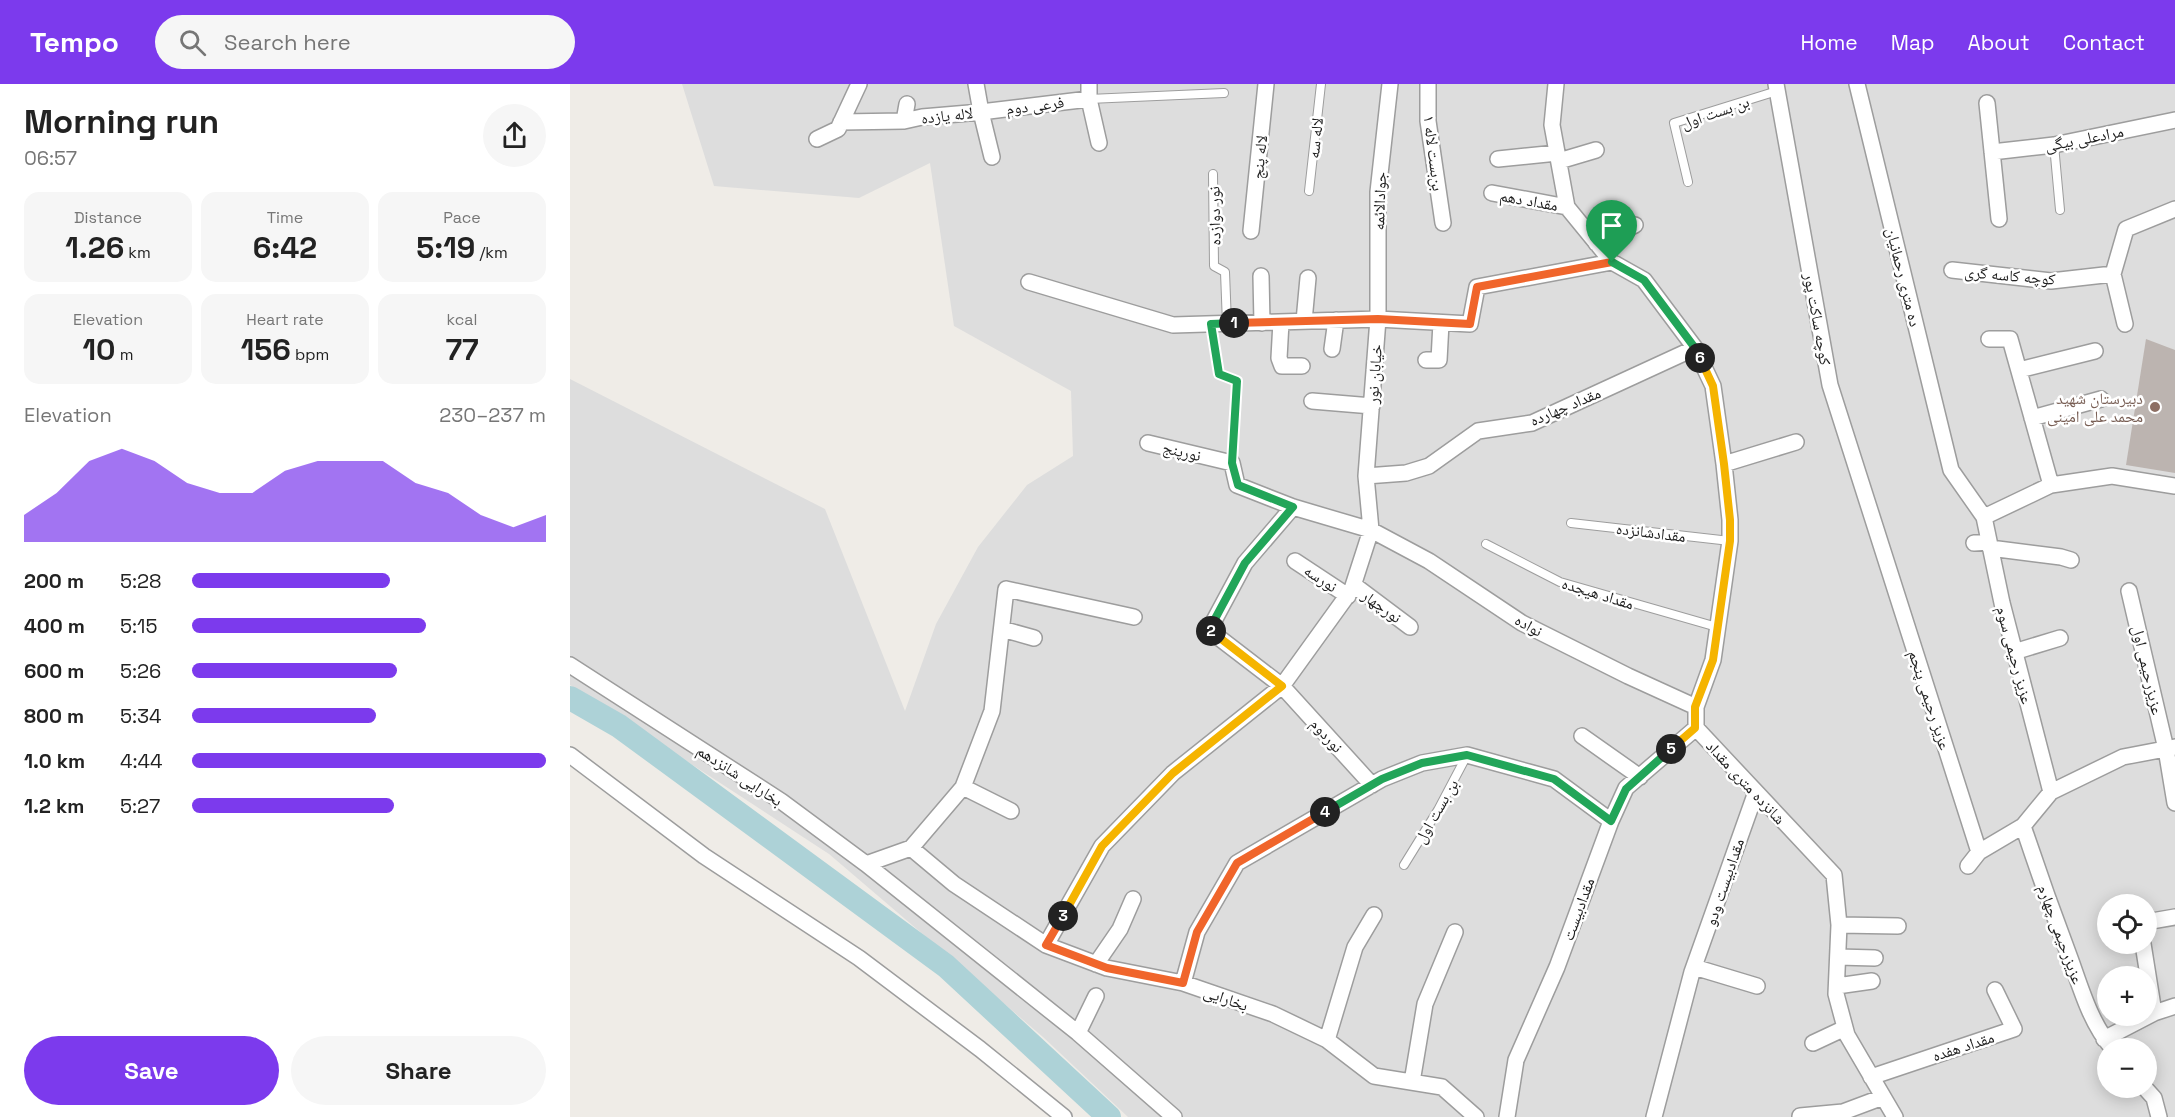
<!DOCTYPE html>
<html lang="en">
<head>
<meta charset="utf-8">
<style>
	:root { --surface:#fff; --page:#f6f6f6; --text:#222; --muted:#767676; --accent:#7c3aed }
	body { margin:0; font-family:"Space Grotesk","Noto Naskh Arabic",sans-serif; background:var(--page); color:var(--text); height:100vh; display:flex; flex-direction:column; font-size:22px; white-space:nowrap }
	* { box-sizing:border-box; margin:0 }
	p { font-size:20px; color:var(--muted) }
	.icon { flex:none; width:33px; height:33px; fill:none; stroke:currentColor; stroke-width:2; stroke-linecap:round; stroke-linejoin:round }
	.map { position:relative; flex:1; overflow:hidden }
	.details { display:flex; flex-direction:column; background:var(--surface); width:570px }
	.details>* { flex:none }
	.fabs { position:absolute; left:1527px; top:810px; display:grid; gap:12px }
	.fabs a { display:grid; place-items:center; width:60px; height:60px; border-radius:50%; background:var(--surface); box-shadow:0 3px 15px #0003; font-size:30px }
	.pin { position:absolute; display:grid; place-items:center; width:51px; height:51px; color:#fff; margin:-62px -26px; border-radius:50% 50% 50% 0; rotate:-45deg; box-shadow:0 0 6px #0007 }
	.pin .icon { rotate:45deg }
	.km { position:absolute; width:30px; height:30px; margin:-15px; border-radius:50%; background:#222; color:#fff; font-size:16px; line-height:30px; text-align:center }
	.round { display:grid; place-items:center; flex:none; width:63px; height:63px; border-radius:32px; background:var(--page) }
	.summary { display:flex; align-items:center; justify-content:space-between; height:102px; padding:0 24px }
	h1 { font-size:33px; font-weight:700; line-height:45px }
	.stats { display:grid; grid-template-columns:repeat(3,1fr); gap:9px; height:102px; padding:6px 24px }
	.stats div { display:grid; align-content:center; border-radius:15px; background:var(--page); text-align:center }
	.stats b { font-size:30px; font-weight:700 }
	.stats small { font-size:16px; font-weight:400 }
	.stats p { font-size:16px }
	.chart { height:168px; padding:12px 24px }
	.chart p { display:flex; justify-content:space-between }
	.chart svg { width:100%; height:108px; margin-top:6px; fill:var(--accent); opacity:.7 }
	.primary-button { display:flex; gap:12px; margin-top:auto; padding:12px 24px }
	.primary-button a { flex:1; height:69px; border-radius:36px; background:var(--accent); color:#fff; font-size:24px; font-weight:700; line-height:69px; text-align:center }
	.primary-button a+a { background:var(--page); color:var(--text) }
	ul { padding:0 24px; list-style:none; font-size:20px }
	li { display:grid; grid-template-columns:96px 72px 1fr; align-items:center; height:45px }
	li i { height:15px; border-radius:8px; background:var(--accent) }
	header { display:flex; align-items:center; gap:36px; box-sizing:border-box; height:84px; padding:0 30px; background:var(--accent); color:#fff }
	header strong { font-size:28px }
	nav { display:flex; gap:33px; margin-inline-start:auto; font-size:21px }
	.search { width:420px; height:54px; background:var(--page); display:flex; align-items:center; gap:15px; box-sizing:border-box; padding:0 21px; border-radius:33px; color:var(--muted); font-size:22px }
	main { display:flex; flex:1; min-height:0 }
	.map>svg:first-child { display:block }
	.residential { fill:#ddd; fill-rule:evenodd }
	.lines { fill:none; stroke-linecap:round; stroke-linejoin:round }
	.river { stroke:#add2d7; stroke-width:24 }
	.building { fill:#bcb4b0 }
	.lane-casing { stroke:#9d9d9d; stroke-width:10 }
	.street-casing { stroke:#9d9d9d; stroke-width:18 }
	.lane { stroke:#fff; stroke-width:8 }
	.street { stroke:#fff; stroke-width:15 }
	.split-1-casing { stroke:#fff; stroke-width:12 }
	.split-2-casing { stroke:#fff; stroke-width:12 }
	.split-3-casing { stroke:#fff; stroke-width:12 }
	.split-4-casing { stroke:#fff; stroke-width:12 }
	.split-5-casing { stroke:#fff; stroke-width:12 }
	.split-6-casing { stroke:#fff; stroke-width:12 }
	.split-7-casing { stroke:#fff; stroke-width:12 }
	.split-1 { stroke:#f0652b; stroke-width:8 }
	.split-2 { stroke:#22a559; stroke-width:8 }
	.split-3 { stroke:#f5b400; stroke-width:8 }
	.split-4 { stroke:#f0652b; stroke-width:8 }
	.split-5 { stroke:#22a559; stroke-width:8 }
	.split-6 { stroke:#f5b400; stroke-width:8 }
	.split-7 { stroke:#22a559; stroke-width:8 }
	.education-dot { fill:#8d6e63; stroke:#fff; stroke-width:2 }
	.labels { text-anchor:middle; stroke-width:5; stroke-linejoin:round; paint-order:stroke }
	.street-label { font-size:16px; fill:#202020; stroke:#fff }
	.education-label { font-size:16px; fill:#785e54; stroke:#fff; text-anchor:end }
</style>
</head>
<body>
<header>
<strong>Tempo</strong>
<div class="search"><svg class="icon" aria-label="search" viewBox="0 0 24 24"><circle cx="10" cy="10" r="6"/><path d="M15 15l6 6"/></svg>Search here</div>
<nav><a>Home</a><a>Map</a><a>About</a><a>Contact</a></nav>
</header>
<main>
<section class="details">
<div class="summary"><div><h1>Morning run</h1><p>06:57</p></div><a class="round"><svg class="icon" aria-label="share" viewBox="0 0 24 24"><path d="M12 15V3M7 8l5-5 5 5M5 13v7h14v-7"/></svg></a></div>
<div class="stats">
<div><p>Distance</p><b>1.26<small> km</small></b></div>
<div><p>Time</p><b>6:42</b></div>
<div><p>Pace</p><b>5:19<small> /km</small></b></div>
</div>
<div class="stats">
<div><p>Elevation</p><b>10<small> m</small></b></div>
<div><p>Heart rate</p><b>156<small> bpm</small></b></div>
<div><p>kcal</p><b>77</b></div>
</div>
<div class="chart"><p><span>Elevation</span>230–237 m</p>
<svg viewBox="0 0 160 44" preserveAspectRatio="none"><path d="M0 44V33L10 24L20 11L30 6L40 11L50 20L60 24L70 24L80 15L90 11L100 11L110 11L120 20L130 24L140 33L150 38L160 33V44z"/></svg>
</div>
<ul>
<li><b>200 m</b>5:28<i style="width:56%"></i></li>
<li><b>400 m</b>5:15<i style="width:66%"></i></li>
<li><b>600 m</b>5:26<i style="width:58%"></i></li>
<li><b>800 m</b>5:34<i style="width:52%"></i></li>
<li><b>1.0 km</b>4:44<i style="width:100%"></i></li>
<li><b>1.2 km</b>5:27<i style="width:57%"></i></li>
</ul>
<div class="primary-button"><a>Save</a><a>Share</a></div>
</section>
<div class="map">
<svg width="1605" height="1033" viewBox="0 0 1605 1033">
	<rect width="100%" height="100%" fill="#efece7"/>
	<path class="residential" d="M112 0H1605V1033H558L473 953 259 770 0 601V295L255 425 335 627 366 540 408 463 457 401 503 372 501 307 384 242 360 79 289 114 144 102ZM1538 820H1576V860H1538ZM1538 892H1576V932H1538ZM1538 964H1576V1004H1538Z"/>
	<g class="lines">
		<path class="river" d="M0 614 49 642 376 882 539 1033"/>
	</g>
	<path class="building" d="M1576 255 1605 266V389L1556 381Z"/>
	<g class="lines">
		<g class="lane-casing">
			<path id="lane" d="M519 15 654 9
				M1484 61 1490 126
				M643 90 644 182 655 188 657 240
				M1118 98 1104 39 1207 7
				M739 107 751 0
				M641 240 649 290 667 297 662 379
				M1001 439 1160 457
				M916 460 990 498 1147 543
				M834 781 868 726 896 673"/>
		</g>
		<g class="street-casing">
			<path id="street" d="M519 0V15L529 59
				M820 0 808 108V235L900 240 907 203 1042 178
				M858 0V37L873 139
				M986 0 982 41 997 123 1042 178 1074 196 1125 264 1143 302 1154 380 1160 436V457L1143 576 1126 623V644L1264 791 1269 841 1266 910 1277 951 1325 1033
				M1206 0 1260 301 1409 768
				M1287 0 1381 386 1414 433 1432 519 1481 708
				M1417 19 1429 135
				M337 20 334 37 352 33 411 28 406 0
				M271 38 334 37
				M247 55 268 45 289 0
				M1422 68 1484 61 1605 36
				M422 73 411 28 519 15
				M928 75 987 69
				M989 77 1026 66
				M922 109 997 123
				M681 147 696 0
				M1026 159 1065 141
				M1382 186 1481 197 1543 190 1556 145 1605 125
				M1543 190 1555 240
				M691 192 692 239
				M459 198 603 241 808 235 796 392 801 446 782 505 712 602 603 689 532 762 476 861
				M734 237 738 194
				M711 238 709 274 712 282H732
				M1419 255H1440L1481 401 1542 392 1605 402
				M762 265 766 236
				M856 276H869L871 239
				M1449 286 1525 267
				M742 317 802 322
				M1462 334 1531 315
				M578 359 662 379 667 401 723 423 801 446 859 477 952 539 1058 592 1126 623
				M1154 380 1226 358
				M796 392 836 389 859 382 908 347 962 339 1125 264
				M723 423 675 479 639 546 712 602 802 701
				M1414 433 1481 401
				M1404 459 1419 458
				M1420 464 1491 473 1501 476
				M725 477 778 512
				M784 501 840 543
				M1559 507 1596 665 1605 719
				M432 545 464 554
				M1444 568 1490 554
				M0 581 211 717 296 780 508 949 604 1033
				M1012 652 1070 693
				M0 671 134 772 289 874 410 965 494 1033
				M393 703 441 727
				M1453 742C1468 787 1484 832 1501 877 1512 908 1521 939 1542 964
				M341 764 384 800 476 861 537 884 613 899 703 930 757 956 804 992 872 1003 906 1033
				M341 764 393 703 422 627 436 505 564 533
				M296 780 341 764
				M1398 782 1409 768 1453 742 1481 708 1553 673 1605 663
				M1576 838 1605 833
				M1269 841 1328 842
				M1268 873 1305 874
				M526 880 550 845 563 815
				M1124 883 1187 902
				M613 899 627 848 667 779 812 695 852 679 897 671 984 695 1041 737
				M1267 902 1302 897
				M1584 929 1605 922
				M508 949 526 912
				M1534 955 1584 929 1573 860
				M757 956 785 863 804 831
				M1243 959 1275 944
				M1301 993 1444 945 1425 906
				M842 998 855 920 885 848
				M1575 1004 1584 1014 1589 1033
				M1230 1032 1273 1028 1313 1013
				M937 1033 946 976 987 883 1041 737 1056 704 1126 644
				M1084 1033 1122 888 1186 708"/>
		</g>
		<use href="#lane" class="lane"/>
		<use href="#street" class="street"/>
	</g>
	<g class="lines">
		<g class="split-1-casing">
			<path id="split-1" d="M664 239 808 235 900 240 907 203 1042 178"/>
		</g>
		<g class="split-2-casing">
			<path id="split-2" d="M641 547 639 546 675 479 723 423 668 401 662 379 667 297 649 290 641 240 664 239"/>
		</g>
		<g class="split-3-casing">
			<path id="split-3" d="M493 832 532 762 603 689 712 602 641 547"/>
		</g>
		<g class="split-4-casing">
			<path id="split-4" d="M493 832 476 861 537 884 613 899 627 848 667 779 755 728"/>
		</g>
		<g class="split-5-casing">
			<path id="split-5" d="M755 728 812 695 852 679 897 671 984 695 1041 737 1056 705 1101 665"/>
		</g>
		<g class="split-6-casing">
			<path id="split-6" d="M1101 665 1125 644V623L1143 576 1160 457V436L1154 380 1143 302 1130 274"/>
		</g>
		<g class="split-7-casing">
			<path id="split-7" d="M1042 178 1074 196 1125 264 1130 274"/>
		</g>
		<use href="#split-1" class="split-1"/>
		<use href="#split-2" class="split-2"/>
		<use href="#split-3" class="split-3"/>
		<use href="#split-4" class="split-4"/>
		<use href="#split-5" class="split-5"/>
		<use href="#split-6" class="split-6"/>
		<use href="#split-7" class="split-7"/>
	</g>
	<circle class="education-dot" cx="1585" cy="323" r="6"/>
	<g class="labels">
		<g class="street-label">
			<text transform="translate(465 21) rotate(-7)" y="6">فرعی دوم</text>
			<text transform="translate(1145 28) rotate(-19)" y="6">بن بست اول</text>
			<text transform="translate(377 31) rotate(-6)" y="6">لاله یازده</text>
			<text transform="translate(745 54) rotate(-84)" y="6">لاله سه</text>
			<text transform="translate(1514 54) rotate(-11)" y="6">مرادعلی بیگی</text>
			<text transform="translate(864 69) rotate(83)" y="6">بن‌بست لاله ۱</text>
			<text transform="translate(689 73) rotate(-84)" y="6">لاله پنج</text>
			<text transform="translate(959 116) rotate(10)" y="6">مقداد دهم</text>
			<text transform="translate(809 117) rotate(-88)" y="6">جوادالائمه</text>
			<text transform="translate(644 132) rotate(-91)" y="6">نور دوازده</text>
			<text transform="translate(1440 191) rotate(5)" y="6">کوچه کاسه گری</text>
			<text transform="translate(1334 193) rotate(76)" y="6">ده متری رحمانیان</text>
			<text transform="translate(1248 235) rotate(80)" y="6">کوچه ساکت پور</text>
			<text transform="translate(804 290) rotate(-86)" y="6">خیابان نور</text>
			<text transform="translate(995 322) rotate(-23)" y="6">مقداد چهارده</text>
			<text transform="translate(612 367) rotate(13)" y="6">نورپنج</text>
			<text transform="translate(1081 448) rotate(7)" y="6">مقدادشانزده</text>
			<text transform="translate(751 494) rotate(33)" y="6">نورسه</text>
			<text transform="translate(1028 509) rotate(17)" y="6">مقداد هیجده</text>
			<text transform="translate(812 522) rotate(36)" y="6">نورچهار</text>
			<text transform="translate(959 541) rotate(29)" y="6">نواده</text>
			<text transform="translate(1445 571) rotate(75)" y="6">عزیز رحیمی سوم</text>
			<text transform="translate(1578 586) rotate(77)" y="6">عزیزرحیمی اول</text>
			<text transform="translate(1360 616) rotate(72)" y="6">عزیز رحیمی پنجم</text>
			<text transform="translate(757 651) rotate(48)" y="6">نوردوم</text>
			<text transform="translate(170 691) rotate(33)" y="6">بخارایی شانزدهم</text>
			<text transform="translate(1176 698) rotate(47)" y="6">شانزده متری مقداد</text>
			<text transform="translate(866 727) rotate(-60)" y="6">بن بست اول</text>
			<text transform="translate(1154 798) rotate(-71)" y="6">مقدادبیست ودو</text>
			<text transform="translate(1008 825) rotate(-70)" y="6">مقدادبیست</text>
			<text transform="translate(1491 850) rotate(70)" y="6">عزیزرحیمی چهارم</text>
			<text transform="translate(656 914) rotate(19)" y="6">بخارایی</text>
			<text transform="translate(1393 962) rotate(-18)" y="6">مقداد هفده</text>
		</g>
		<g class="education-label">
			<text x="1573" y="320">دبیرستان شهید<tspan x="1573" dy="18">محمد علی امینی</tspan></text>
		</g>
	</g>
</svg>
<div class="fabs">
<a><svg class="icon" aria-label="locate" viewBox="0 0 24 24"><circle cx="12" cy="12" r="6"/><path d="M12 2v4M12 18v4M2 12h4M18 12h4"/></svg></a>
<a>+</a>
<a>−</a>
</div>
<div class="pin" style="left:1042px;top:178px;background:#1e9e55"><svg class="icon" aria-label="arrive" viewBox="0 0 24 24"><path d="M6 21V4h12l-3 4 3 4H6"/></svg></div>
<b class="km" style="left:664px;top:239px">1</b>
<b class="km" style="left:641px;top:547px">2</b>
<b class="km" style="left:493px;top:832px">3</b>
<b class="km" style="left:755px;top:728px">4</b>
<b class="km" style="left:1101px;top:665px">5</b>
<b class="km" style="left:1130px;top:274px">6</b>
</div>
</main>
</body>
</html>
